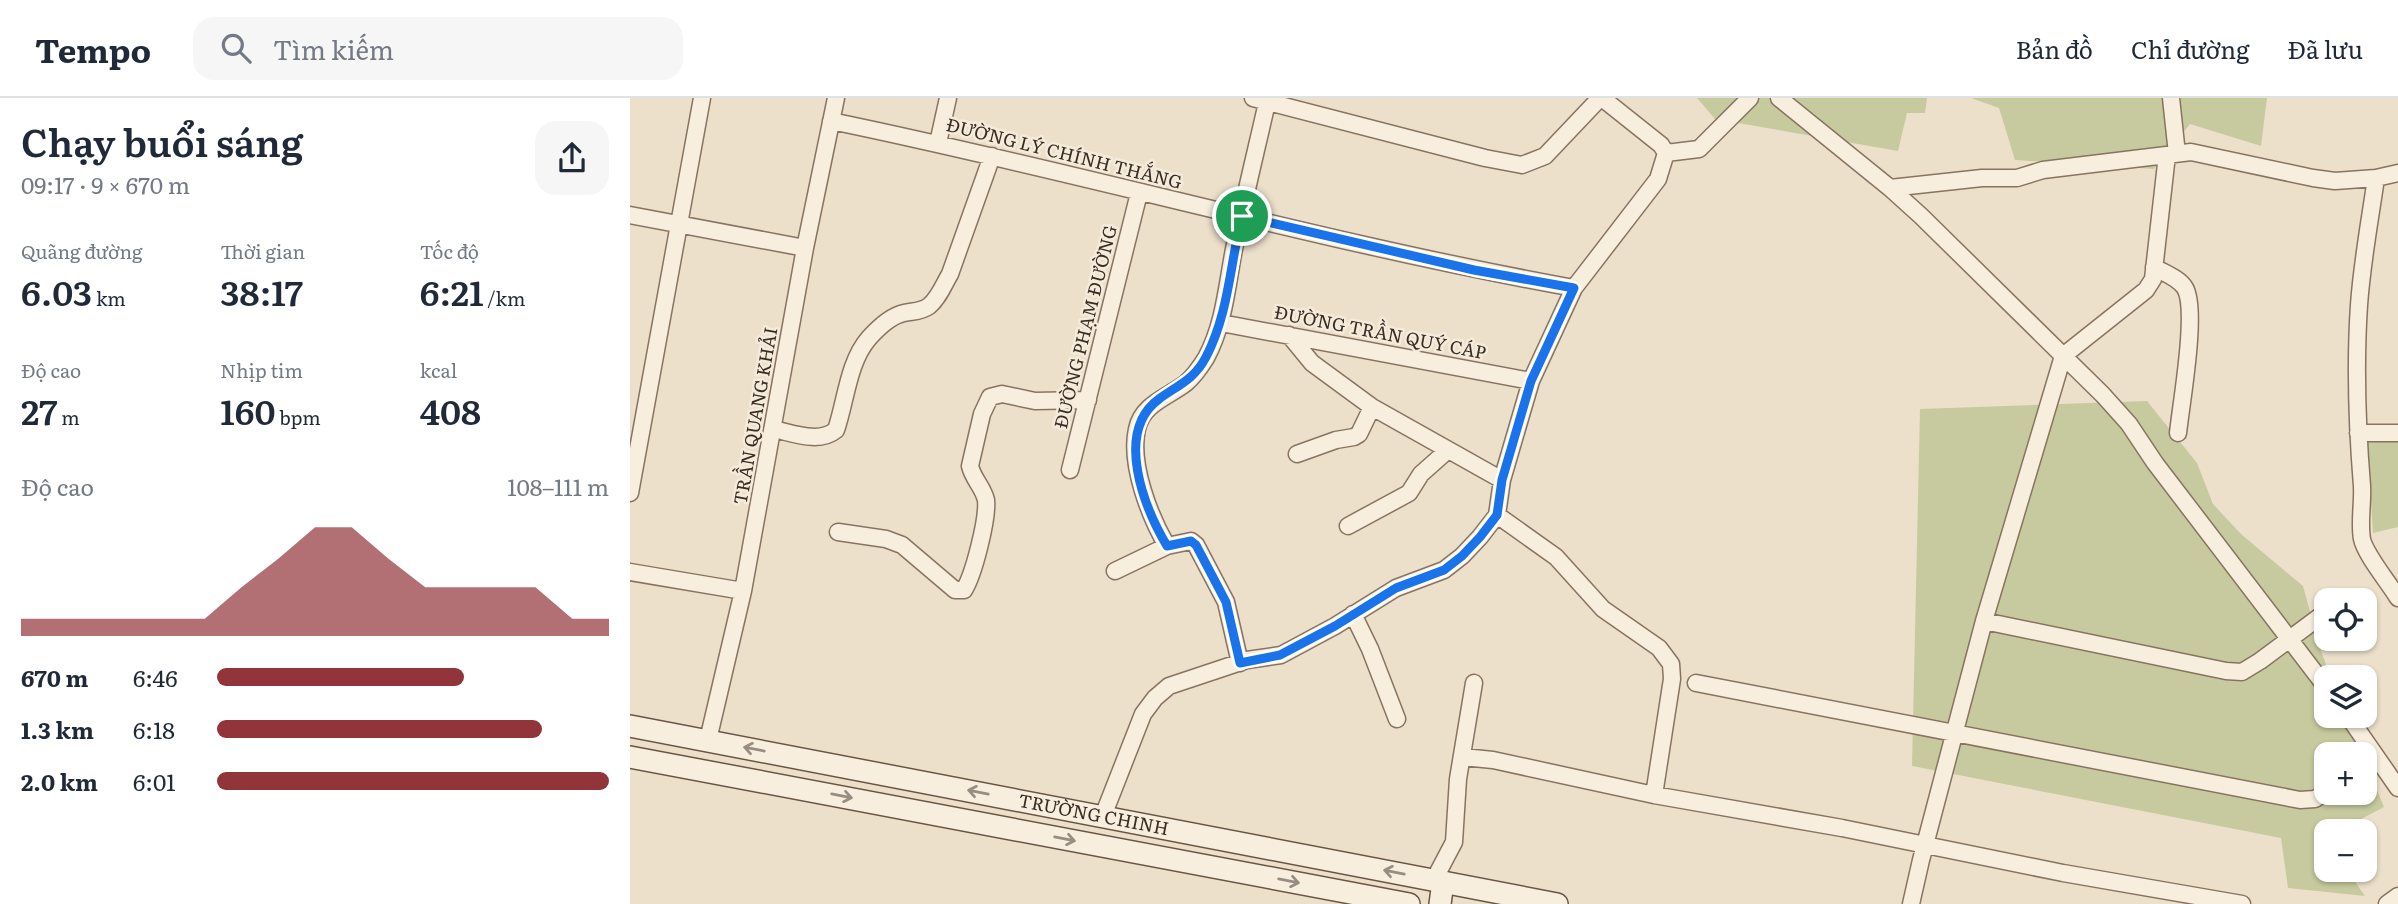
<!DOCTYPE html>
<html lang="vi">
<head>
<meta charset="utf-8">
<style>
	:root { --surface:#fff; --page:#f6f6f7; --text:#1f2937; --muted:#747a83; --line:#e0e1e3; --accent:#92353b }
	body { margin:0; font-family:Literata,serif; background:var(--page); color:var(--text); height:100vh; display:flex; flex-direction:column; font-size:26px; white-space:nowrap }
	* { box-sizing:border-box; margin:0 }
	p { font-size:23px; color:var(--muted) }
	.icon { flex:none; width:38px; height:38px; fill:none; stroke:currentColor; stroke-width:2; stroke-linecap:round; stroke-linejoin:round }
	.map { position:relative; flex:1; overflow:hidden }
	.panel { display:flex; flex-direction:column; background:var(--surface); width:630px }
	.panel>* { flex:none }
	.buttons { position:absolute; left:1684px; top:490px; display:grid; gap:14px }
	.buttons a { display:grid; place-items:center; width:63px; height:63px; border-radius:14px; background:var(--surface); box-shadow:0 2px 5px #0004; font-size:35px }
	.pin { position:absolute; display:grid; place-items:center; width:60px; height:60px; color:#fff; margin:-30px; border:4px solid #fff; border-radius:50%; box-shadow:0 2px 7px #0007 }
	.round { display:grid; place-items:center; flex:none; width:74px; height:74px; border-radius:21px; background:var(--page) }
	.summary { display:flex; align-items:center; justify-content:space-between; height:119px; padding:0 21px }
	h1 { font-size:38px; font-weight:600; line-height:52px }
	.metrics { display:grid; grid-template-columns:repeat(3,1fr); gap:10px; height:119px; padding:7px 21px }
	.metrics div { display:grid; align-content:center }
	.metrics b { font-size:35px; font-weight:600 }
	.metrics small { font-size:19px; font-weight:400 }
	.metrics p { font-size:19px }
	.chart { height:196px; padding:14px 21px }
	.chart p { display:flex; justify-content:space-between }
	.chart svg { width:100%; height:126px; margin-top:7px; fill:var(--accent); opacity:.7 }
	ul { padding:0 21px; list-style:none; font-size:23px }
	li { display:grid; grid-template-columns:112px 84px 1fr; align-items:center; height:52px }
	li i { height:18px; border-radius:9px; background:var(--accent) }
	header { display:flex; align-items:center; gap:42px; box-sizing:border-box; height:98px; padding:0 35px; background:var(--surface); border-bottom:2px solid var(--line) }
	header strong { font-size:33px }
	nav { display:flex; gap:38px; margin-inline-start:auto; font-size:24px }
	.search { width:490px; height:63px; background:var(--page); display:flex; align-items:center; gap:18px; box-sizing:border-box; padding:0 24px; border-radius:21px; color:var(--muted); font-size:26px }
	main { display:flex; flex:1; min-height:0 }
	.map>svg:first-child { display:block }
	.green { fill:#c7ca9f }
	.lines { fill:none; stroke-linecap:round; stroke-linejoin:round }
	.street-casing { stroke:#887360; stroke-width:19 }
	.secondary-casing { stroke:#6a5443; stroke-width:24 }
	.street { stroke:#f7eede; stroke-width:16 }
	.secondary { stroke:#f7eede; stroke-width:21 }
	.oneway { stroke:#988d80 }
	.route-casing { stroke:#fff; stroke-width:14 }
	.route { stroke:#1a73e8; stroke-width:9 }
	.labels { text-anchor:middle; stroke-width:5; stroke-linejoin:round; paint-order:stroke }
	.street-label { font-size:18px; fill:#3a2c22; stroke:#f4ebda }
</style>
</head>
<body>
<header>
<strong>Tempo</strong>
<div class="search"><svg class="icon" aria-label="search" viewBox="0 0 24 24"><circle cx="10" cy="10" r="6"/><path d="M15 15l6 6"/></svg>Tìm kiếm</div>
<nav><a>Bản đồ</a><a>Chỉ đường</a><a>Đã lưu</a></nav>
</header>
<main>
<section class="panel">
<div class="summary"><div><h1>Chạy buổi sáng</h1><p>09:17 · 9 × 670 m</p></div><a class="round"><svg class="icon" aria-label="share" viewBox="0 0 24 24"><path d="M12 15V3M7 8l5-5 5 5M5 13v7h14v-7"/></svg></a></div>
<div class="metrics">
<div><p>Quãng đường</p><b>6.03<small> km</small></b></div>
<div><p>Thời gian</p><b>38:17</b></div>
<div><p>Tốc độ</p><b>6:21<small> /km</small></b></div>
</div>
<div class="metrics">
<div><p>Độ cao</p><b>27<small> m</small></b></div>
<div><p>Nhịp tim</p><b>160<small> bpm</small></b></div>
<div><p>kcal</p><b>408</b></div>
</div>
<div class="chart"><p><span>Độ cao</span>108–111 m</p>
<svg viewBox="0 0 160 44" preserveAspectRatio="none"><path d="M0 44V38L10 38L20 38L30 38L40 38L50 38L60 27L70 17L80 6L90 6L100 17L110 27L120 27L130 27L140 27L150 38L160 38V44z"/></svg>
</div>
<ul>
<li><b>670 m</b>6:46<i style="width:63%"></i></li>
<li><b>1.3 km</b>6:18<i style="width:83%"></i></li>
<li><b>2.0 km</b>6:01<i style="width:100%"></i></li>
</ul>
</section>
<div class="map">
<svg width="1768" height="806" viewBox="0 0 1768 806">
	<rect width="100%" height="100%" fill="#ece0cb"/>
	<path class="green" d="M1067 0H1297L1295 15H1277L1268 53 1085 21Z
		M1341 0H1637L1631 48 1560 26 1524 71 1385 62 1369 10Z
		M1517 303 1567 365 1583 406 1611 436 1673 488 1691 553 1701 579H1696V618H1717L1733 656H1696V695H1734V660L1754 709 1708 733H1696V772H1717L1735 798 1658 790 1651 740 1282 668 1290 311Z
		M1737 341H1768V429L1743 435Z"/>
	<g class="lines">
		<g class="street-casing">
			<path id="street" d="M623 0 855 60 892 67 915 58 970 0
				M972 0 1031 47 1036 55
				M1149 0 1260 90 1291 118 1473 297 1499 326 1525 365 1696 589
				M1541 0 1547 56
				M201 23C450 74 694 145 944 190
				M308 45 318 0
				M1036 55 1069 51 1120 0
				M1746 80C1740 122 1732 164 1729 207 1725 267 1727 327 1732 388 1733 405 1729 424 1732 441 1735 456 1759 485 1768 500
				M1260 90 1352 80H1387L1413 72 1561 54 1683 80 1705 83 1746 80 1768 75
				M0 117 175 150
				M1524 169C1534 175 1549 180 1555 190 1568 212 1551 306 1548 335
				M591 225 901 283
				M659 237 682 265 742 309 872 382
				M143 331C163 335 189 346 206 332 216 303 218 264 239 240 248 230 260 218 274 215 283 213 291 214 299 208 309 200 314 186 320 176L362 58
				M1728 335H1768
				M667 356 706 342 724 339 729 336 742 309
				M440 372 509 95
				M0 395 72 0
				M867 417 926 459 973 511 1029 550 1041 566 1042 581 1024 697
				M718 428 779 395 791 376 818 352
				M208 434 256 441 272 447 325 492H334C344 476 358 420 356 402 353 389 343 381 340 368L352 316 360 299 372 296 405 303 458 302
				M537 448C520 419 499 366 507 331 512 306 538 299 556 285 563 279 571 268 576 260 595 225 597 185 605 146 615 97 627 49 638 0
				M485 473 537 448 561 443 566 447 596 504 610 565
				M0 474 113 493
				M723 516 740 551 767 621
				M1354 523 1596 573 1612 574 1630 563 1696 514
				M1066 585 1670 702 1685 701 1696 694
				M1718 618 1768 690
				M78 642 113 493 175 150 206 0
				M833 659 863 662 1024 697 1212 730 1433 775 1612 806
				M473 718 513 616 525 600 539 588 617 562 651 557 705 528 766 490 814 472 832 458 850 439 867 417 872 382 901 283 944 190 1028 81 1036 55
				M804 782 824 744 828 681 844 585
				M1281 806 1291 762 1354 523 1433 258 1516 192 1523 181 1537 57
				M1757 806 1768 798"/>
		</g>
		<g class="secondary-casing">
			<g id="secondary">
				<path id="s1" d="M0 628 927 806"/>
				<path d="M0 659 779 806"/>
				<path d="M810 806 813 784"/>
			</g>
		</g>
		<use href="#street" class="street"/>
		<use href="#secondary" class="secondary"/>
	</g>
	<defs><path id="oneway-shaft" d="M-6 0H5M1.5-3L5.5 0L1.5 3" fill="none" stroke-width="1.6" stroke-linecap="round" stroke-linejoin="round" transform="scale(1.75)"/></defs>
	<g class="oneway">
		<use href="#oneway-shaft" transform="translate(124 651) rotate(-169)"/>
		<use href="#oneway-shaft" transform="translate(348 694) rotate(-169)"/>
		<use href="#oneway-shaft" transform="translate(212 698) rotate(11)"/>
		<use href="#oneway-shaft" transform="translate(435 741) rotate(11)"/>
		<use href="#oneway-shaft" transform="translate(764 774) rotate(-169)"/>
		<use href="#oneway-shaft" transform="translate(659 783) rotate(11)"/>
	</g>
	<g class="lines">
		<g class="route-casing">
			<path id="route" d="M612 118 844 172 944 190 901 283 872 382 867 417 850 439 832 458 814 472 766 490 705 528 650 557 610 565 596 504 566 447 561 443 537 448C514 409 484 334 529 301 548 287 564 282 576 259 599 215 600 165 612 118Z"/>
		</g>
		<use href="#route" class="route"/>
	</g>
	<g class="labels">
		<g class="street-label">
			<text transform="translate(434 56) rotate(14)" y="6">ĐƯỜNG LÝ CHÍNH THẮNG</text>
			<text transform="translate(456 229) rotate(-76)" y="6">ĐƯỜNG PHẠM ĐƯỜNG</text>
			<text transform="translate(750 235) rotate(11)" y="6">ĐƯỜNG TRẦN QUÝ CÁP</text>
			<text transform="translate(126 318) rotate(-80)" y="6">TRẦN QUANG KHẢI</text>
			<text dy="6" stroke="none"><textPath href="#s1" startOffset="472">TRƯỜNG CHINH</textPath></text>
		</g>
	</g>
</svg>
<div class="buttons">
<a><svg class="icon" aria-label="locate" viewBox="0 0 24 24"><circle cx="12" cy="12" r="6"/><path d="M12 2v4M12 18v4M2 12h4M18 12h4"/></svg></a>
<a><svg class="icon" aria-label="layers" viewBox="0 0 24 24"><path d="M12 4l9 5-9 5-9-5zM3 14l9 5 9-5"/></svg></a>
<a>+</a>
<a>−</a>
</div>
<div class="pin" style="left:612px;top:118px;background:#1e9e55"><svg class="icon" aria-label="arrive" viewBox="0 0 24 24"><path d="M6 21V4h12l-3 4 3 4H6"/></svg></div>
</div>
</main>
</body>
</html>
